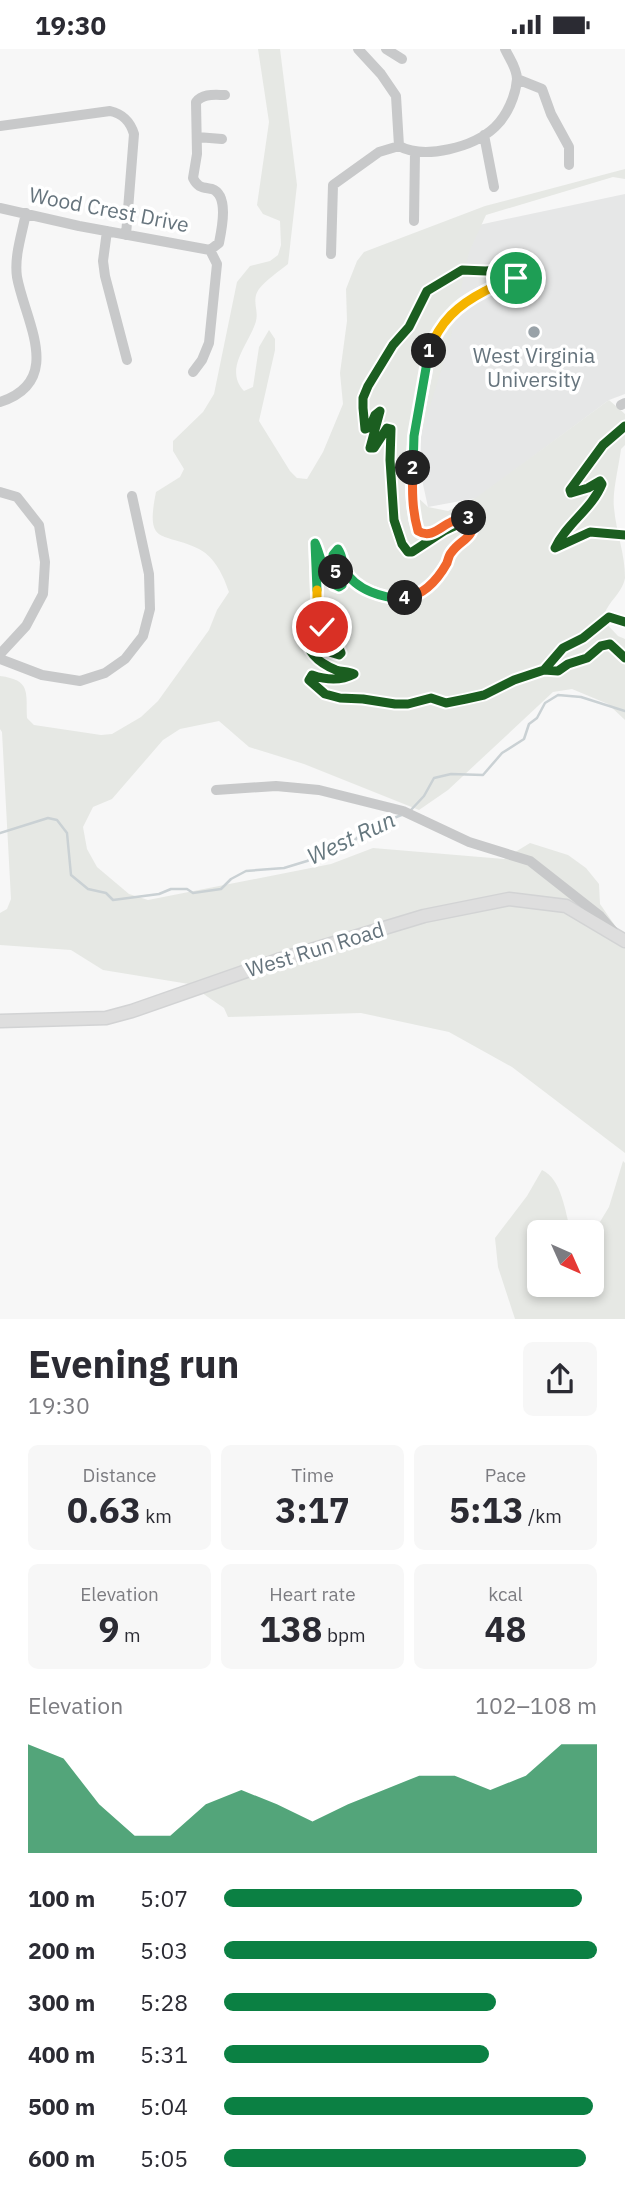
<!DOCTYPE html>
<html lang="en">
<head>
<meta charset="utf-8">
<style>
	:root { --surface:#fff; --page:#f7f7f7; --text:#2b2b33; --muted:#7c7c81; --accent:#0b8043 }
	body { margin:0; font-family:"IBM Plex Sans",sans-serif; background:var(--page); color:var(--text); height:100vh; display:flex; flex-direction:column; font-size:26px; white-space:nowrap }
	* { box-sizing:border-box; margin:0 }
	p { font-size:23px; color:var(--muted) }
	.icon { flex:none; width:38px; height:38px; fill:none; stroke:currentColor; stroke-width:2; stroke-linecap:round; stroke-linejoin:round }
	.map { position:relative; height:1270px; overflow:hidden }
	.drawer { display:flex; flex-direction:column; background:var(--surface); flex:1 }
	.drawer>* { flex:none }
	.needle { width:46px; rotate:135deg }
	.buttons { position:absolute; left:527px; top:1171px; display:grid; gap:14px }
	.buttons a { display:grid; place-items:center; width:77px; height:77px; border-radius:10px; background:var(--surface); box-shadow:0 4px 10px #0003; font-size:35px }
	.pin { position:absolute; display:grid; place-items:center; width:60px; height:60px; color:#fff; margin:-30px; border:4px solid #fff; border-radius:50%; box-shadow:0 2px 7px #0007 }
	.km { position:absolute; width:35px; height:35px; margin:-18px; border-radius:50%; background:#222; color:#fff; font-size:19px; line-height:35px; text-align:center }
	.round { display:grid; place-items:center; flex:none; width:74px; height:74px; border-radius:10px; background:var(--page) }
	.head { display:flex; align-items:center; justify-content:space-between; height:119px; padding:0 28px }
	h1 { font-size:38px; font-weight:800; line-height:52px }
	.stats { display:grid; grid-template-columns:repeat(3,1fr); gap:10px; height:119px; padding:7px 28px }
	.stats div { display:grid; align-content:center; border-radius:10px; background:var(--page); text-align:center }
	.stats b { font-size:35px; font-weight:800 }
	.stats small { font-size:19px; font-weight:400 }
	.stats p { font-size:19px }
	.chart { height:196px; padding:14px 28px }
	.chart p { display:flex; justify-content:space-between }
	.chart svg { width:100%; height:126px; margin-top:7px; fill:var(--accent); opacity:.7 }
	ul { padding:0 28px; list-style:none; font-size:23px }
	li { display:grid; grid-template-columns:112px 84px 1fr; align-items:center; height:52px }
	li i { height:18px; border-radius:9px; background:var(--accent) }
	.status { display:flex; justify-content:space-between; align-items:center; height:49px; padding:0 35px; background:var(--surface); direction:ltr }
	.status svg { height:19px; fill:currentColor }
	.map>svg:first-child { display:block }
	.built { fill:#e6e7e7 }
	.green { fill:#e6e8e4 }
	.lines { fill:none; stroke-linecap:round; stroke-linejoin:round }
	.stream { stroke:#cad1d4; stroke-width:2.5 }
	.secondary-casing { stroke:#d2d3d4; stroke-width:15 }
	.street { stroke:#c8c9ca; stroke-width:10 }
	.secondary { stroke:#dedede; stroke-width:12 }
	.cycleway-casing { stroke:#fff; stroke-width:13 }
	.cycleway { stroke:#1b5e20; stroke-width:9 }
	.split-1-casing { stroke:#fff; stroke-width:14 }
	.split-2-casing { stroke:#fff; stroke-width:14 }
	.split-3-casing { stroke:#fff; stroke-width:14 }
	.split-4-casing { stroke:#fff; stroke-width:14 }
	.split-5-casing { stroke:#fff; stroke-width:14 }
	.split-6-casing { stroke:#fff; stroke-width:14 }
	.split-7-casing { stroke:#fff; stroke-width:14 }
	.split-1 { stroke:#f5b400; stroke-width:9 }
	.split-2 { stroke:#22a559; stroke-width:9 }
	.split-3 { stroke:#f0652b; stroke-width:9 }
	.split-4 { stroke:#f0652b; stroke-width:9 }
	.split-5 { stroke:#22a559; stroke-width:9 }
	.split-6 { stroke:#22a559; stroke-width:9 }
	.split-7 { stroke:#f5b400; stroke-width:9 }
	.poi-dot { fill:#99a2a8; stroke:#fff; stroke-width:2.5 }
	.labels { text-anchor:middle; stroke-width:7; stroke-linejoin:round; paint-order:stroke }
	.street-label { font-size:21px; fill:#66747d; stroke:#fff }
	.poi-label { font-size:21px; fill:#66747d; stroke:#fff }
	.water-label { font-size:23px; font-style:italic; fill:#66787f; stroke:#fff }
</style>
</head>
<body>
<div class="status"><b>19:30</b><svg viewBox="0 0 49 12"><path d="M0 12V9h3v3zM5 12V6h3v6zM10 12V3h3v9zM15 12V0h3v12zM26 1h20v11H26zM47 4h2v5h-2z"/></svg></div>
<div class="map">
<svg width="625" height="1270" viewBox="0 0 625 1270">
	<rect width="100%" height="100%" fill="#f7f7f7"/>
	<path class="built" d="M625 145V345L609 351 477 449 428 458 413 390 474 177Z"/>
	<path class="green" d="M258 0H280L297 136 288 215C278 223 266 231 259 240 251 251 259 261 256 272 250 294 223 320 244 342L253 338 259 298 269 281 275 290V301L259 372 290 422 297 429 307 430 323 403 343 355 340 324 347 272 346 240 357 212 364 203 485 157 625 120V130L613 128 486 166 469 203 449 296 421 386 415 414 413 444 428 458 448 462 477 448 609 351 625 365V396L621 400C619 417 612 443 614 459 616 483 625 504 625 529 622 546 605 554 603 571L618 587 625 590V671L608 655 572 640 553 643 448 741 419 761 304 715 249 698 219 672 180 680 163 691 112 750 93 758 83 778 87 800 97 818 129 845 148 851 331 815 373 799 504 810 530 794 568 806 586 819 599 835 600 855 625 891V1104L512 1018 449 983 361 964 228 968 224 959 189 935 103 921 71 901 0 896V864L7 860 11 850 2 683 0 680V627C31 631 26 643 27 669L34 676 101 686 112 685 141 668 158 652 209 581 217 561 229 543C224 528 215 508 199 500 162 482 145 498 156 443L180 428 184 420 173 402V392L203 363 214 345 237 233 250 217 270 212 278 206 281 196 280 172 263 165 257 156 269 73Z
		M623 1112 625 1114V1270H515L498 1218 495 1189 527 1147 542 1121C562 1130 565 1163 571 1183H539V1236H592V1186L609 1158Z"/>
	<g class="lines">
		<path class="stream" d="M410 762 424 747 434 729 451 725 483 726 502 704 524 690 529 675 537 669 545 654 558 646 581 648 625 662
			M0 784 48 769 57 771 67 784 71 826 88 840 106 844 113 851 159 845 171 840H187L193 844 221 840 231 830 246 822 284 819 307 812 325 804 339 794 355 791 366 780 404 765"/>
		<g class="secondary-casing">
			<path id="secondary" d="M0 972 106 969 132 962 278 911 424 867 509 850 566 857 625 892"/>
		</g>
		<path class="street" d="M358 0 381 25 396 47 399 97C425 111 474 98 495 78 507 67 516 46 517 30 517 19 509 9 505 0
			M386 0 402 10
			M517 30 542 40 551 65 569 98V116
			M0 77 110 62C123 65 130 72 134 85L126 186
			M484 86 494 138
			M197 88 222 90
			M0 159 79 177 210 201
			M414 172 415 103
			M107 182 103 212 105 227 127 311
			M331 205 333 136 379 103 399 97
			M193 323 202 311 209 294 217 215 210 201 219 194C222 179 229 146 212 140 202 138 198 139 193 129L197 105 196 53C203 44 215 46 225 46
			M0 353C65 332 25 272 17 228 14 207 22 185 26 164
			M621 356 625 354
			M0 443 17 448 39 476 45 513 43 545 26 577 0 605
			M0 610 42 626 80 632 105 624 125 610 143 587 150 560 149 525 132 447
			M216 741 276 737 319 741 403 762 469 793 530 812 600 867 613 882"/>
		<use href="#secondary" class="secondary"/>
		<g class="cycleway-casing">
			<path id="cycleway" d="M514 219 520 224 519 226C498 238 472 244 454 262 446 271 437 282 432 293 428 303 428 313 426 324 416 373 403 433 418 482L423 485 435 483 452 473 474 468 444 482 412 503H408L402 495 394 471 390 411 391 380 387 379 374 399H370L380 362 375 366 370 378 365 380 363 359V349L368 337 393 296 409 278 427 242 462 221 486 222Z
				M625 377 603 396 570 441 571 444 588 439 600 432 602 435C592 460 566 475 555 499L590 483 625 486
				M474 468C475 486 463 490 452 502 449 506 448 512 445 517 431 541 411 554 383 547 371 543 359 539 351 529 343 520 345 509 338 500L334 503 335 522 342 536 339 538 334 537 319 509 315 494 317 564 329 591 339 599 341 604 339 606C323 602 314 594 310 578L305 581C304 601 318 614 336 621 342 623 348 622 354 625 341 632 326 631 312 626L309 631 325 645 340 649 363 650 395 655H408L431 649 446 654 466 650 484 646 514 631 544 621 563 599 583 589 609 568 625 573
				M544 621 558 622 568 615 587 609 601 597 610 595 625 609"/>
		</g>
		<use href="#cycleway" class="cycleway"/>
	</g>
	<g class="lines">
		<g class="split-1-casing">
			<path id="split-1" d="M429 302C440 272 458 256 485 242 496 237 505 231 516 229"/>
		</g>
		<g class="split-2-casing">
			<path id="split-2" d="M413 419 414 387 429 302"/>
		</g>
		<g class="split-3-casing">
			<path id="split-3" d="M413 419C412 441 412 461 418 482 431 490 440 478 451 473 456 471 463 471 469 469"/>
		</g>
		<g class="split-4-casing">
			<path id="split-4" d="M405 549C424 546 438 530 447 514 448 511 449 506 451 504 461 489 474 492 474 468L469 469"/>
		</g>
		<g class="split-5-casing">
			<path id="split-5" d="M336 523 333 506 338 500C343 507 342 514 345 521 355 541 384 550 405 549"/>
		</g>
		<g class="split-6-casing">
			<path id="split-6" d="M317 541 315 494C321 506 324 533 339 538L342 536 336 523"/>
		</g>
		<g class="split-7-casing">
			<path id="split-7" d="M317 541V564L322 578"/>
		</g>
		<use href="#split-1" class="split-1"/>
		<use href="#split-2" class="split-2"/>
		<use href="#split-3" class="split-3"/>
		<use href="#split-4" class="split-4"/>
		<use href="#split-5" class="split-5"/>
		<use href="#split-6" class="split-6"/>
		<use href="#split-7" class="split-7"/>
	</g>
	<circle class="poi-dot" cx="534" cy="283" r="7"/>
	<g class="labels">
		<g class="street-label">
			<text transform="translate(109 161) rotate(11)" y="7">Wood Crest Drive</text>
			<text transform="translate(315 901) rotate(-17)" y="7">West Run Road</text>
		</g>
		<g class="poi-label">
			<text x="534" y="314">West Virginia<tspan x="534" dy="24">University</tspan></text>
		</g>
		<g class="water-label">
			<text transform="translate(351 789) rotate(-25)" y="8">West Run</text>
		</g>
	</g>
</svg>
<div class="buttons">
<a><svg class="needle" viewBox="-14 -14 28 28"><path d="M0-13l5 13h-10z" fill="#e53935"/><path d="M0 13l5-13h-10z" fill="#7c7c81"/></svg></a>
</div>
<div class="pin" style="left:516px;top:229px;background:#1e9e55"><svg class="icon" aria-label="arrive" viewBox="0 0 24 24"><path d="M6 21V4h12l-3 4 3 4H6"/></svg></div>
<div class="pin" style="left:322px;top:578px;background:#d93025"><svg class="icon" aria-label="check" viewBox="0 0 24 24"><path d="M5 12l5 5 9-10"/></svg></div>
<b class="km" style="left:429px;top:302px">1</b>
<b class="km" style="left:413px;top:419px">2</b>
<b class="km" style="left:469px;top:469px">3</b>
<b class="km" style="left:405px;top:549px">4</b>
<b class="km" style="left:336px;top:523px">5</b>
</div>
<section class="drawer">
<div class="head"><div><h1>Evening run</h1><p>19:30</p></div><a class="round"><svg class="icon" aria-label="share" viewBox="0 0 24 24"><path d="M12 15V3M7 8l5-5 5 5M5 13v7h14v-7"/></svg></a></div>
<div class="stats">
<div><p>Distance</p><b>0.63<small> km</small></b></div>
<div><p>Time</p><b>3:17</b></div>
<div><p>Pace</p><b>5:13<small> /km</small></b></div>
</div>
<div class="stats">
<div><p>Elevation</p><b>9<small> m</small></b></div>
<div><p>Heart rate</p><b>138<small> bpm</small></b></div>
<div><p>kcal</p><b>48</b></div>
</div>
<div class="chart"><p><span>Elevation</span>102–108 m</p>
<svg viewBox="0 0 160 44" preserveAspectRatio="none"><path d="M0 44V6L10 11L20 27L30 38L40 38L50 27L60 22L70 27L80 33L90 27L100 22L110 17L120 17L130 22L140 17L150 6L160 6V44z"/></svg>
</div>
<ul>
<li><b>100 m</b>5:07<i style="width:96%"></i></li>
<li><b>200 m</b>5:03<i style="width:100%"></i></li>
<li><b>300 m</b>5:28<i style="width:73%"></i></li>
<li><b>400 m</b>5:31<i style="width:71%"></i></li>
<li><b>500 m</b>5:04<i style="width:99%"></i></li>
<li><b>600 m</b>5:05<i style="width:97%"></i></li>
</ul>
</section>
</body>
</html>
